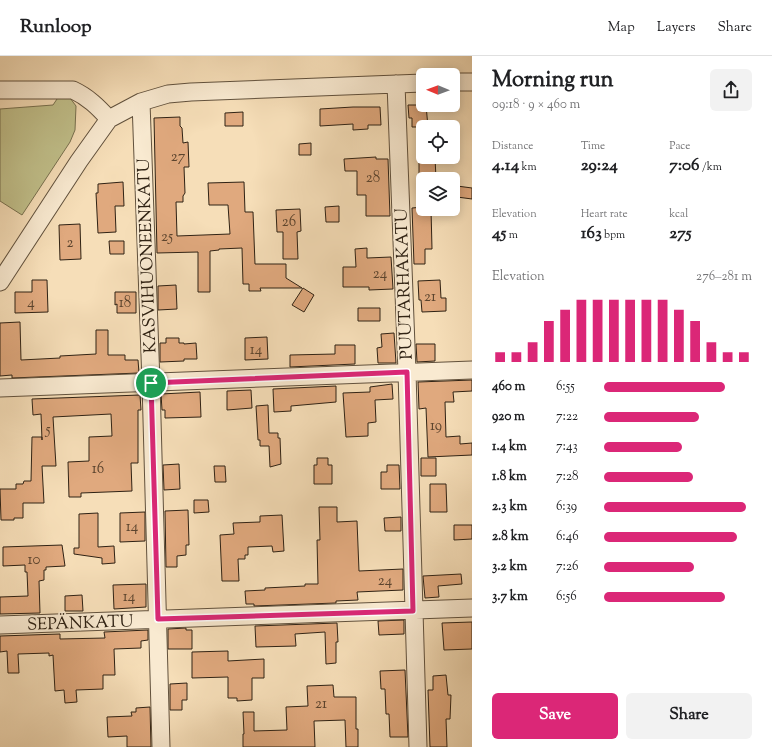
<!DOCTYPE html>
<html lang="en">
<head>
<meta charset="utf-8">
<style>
	:root { --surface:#fff; --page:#f2f2f2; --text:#202124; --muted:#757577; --line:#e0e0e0; --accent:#db2777 }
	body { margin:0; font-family:"Sorts Mill Goudy",serif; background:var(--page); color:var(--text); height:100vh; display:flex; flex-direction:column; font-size:15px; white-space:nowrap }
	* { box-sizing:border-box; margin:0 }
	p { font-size:13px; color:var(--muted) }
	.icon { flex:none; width:22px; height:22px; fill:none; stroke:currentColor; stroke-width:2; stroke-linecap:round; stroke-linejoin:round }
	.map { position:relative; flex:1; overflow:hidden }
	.side { display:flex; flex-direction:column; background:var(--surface); width:300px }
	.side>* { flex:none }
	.needle { width:26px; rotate:271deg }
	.tools { position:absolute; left:416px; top:12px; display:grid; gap:8px }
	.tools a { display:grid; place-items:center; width:44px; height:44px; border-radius:6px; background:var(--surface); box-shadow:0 2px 10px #0003; font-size:20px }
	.pin { position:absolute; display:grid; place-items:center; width:34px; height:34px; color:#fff; margin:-17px; border:2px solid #fff; border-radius:50%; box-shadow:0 1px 4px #0007 }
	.round { display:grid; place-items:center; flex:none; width:42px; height:42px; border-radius:6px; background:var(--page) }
	.headline { display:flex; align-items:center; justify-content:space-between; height:68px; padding:0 20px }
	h1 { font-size:22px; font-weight:800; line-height:30px }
	.figures { display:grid; grid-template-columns:repeat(3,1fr); gap:6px; height:68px; padding:4px 20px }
	.figures div { display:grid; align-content:center }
	.figures b { font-size:17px; font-weight:800 }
	.figures small { font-size:11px; font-weight:400 }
	.figures p { font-size:11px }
	.chart { height:112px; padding:8px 20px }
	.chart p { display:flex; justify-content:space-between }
	.chart svg { width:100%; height:72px; margin-top:4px; stroke:var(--accent); stroke-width:6 }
	.primary-button { display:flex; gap:8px; margin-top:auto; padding:8px 20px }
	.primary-button a { flex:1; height:46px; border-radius:6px; background:var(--accent); color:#fff; font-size:16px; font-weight:800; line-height:46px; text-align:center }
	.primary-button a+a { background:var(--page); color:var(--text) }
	ul { padding:0 20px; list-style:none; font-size:13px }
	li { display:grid; grid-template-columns:64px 48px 1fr; align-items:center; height:30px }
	li i { height:10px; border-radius:5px; background:var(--accent) }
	header { display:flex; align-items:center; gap:24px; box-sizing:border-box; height:56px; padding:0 20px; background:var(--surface); border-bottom:1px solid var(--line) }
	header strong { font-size:19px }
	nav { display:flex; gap:22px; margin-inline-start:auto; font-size:14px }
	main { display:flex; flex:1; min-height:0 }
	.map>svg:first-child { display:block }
	.green { fill:#c1c08b; stroke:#787150 }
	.building { fill:#e0a97e; stroke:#2f2214 }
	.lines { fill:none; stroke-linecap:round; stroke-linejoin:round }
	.street-casing { stroke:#61513d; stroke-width:19 }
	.street { stroke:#f9ead1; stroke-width:17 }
	.route-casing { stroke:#fff; stroke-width:8 }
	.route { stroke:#db2777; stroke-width:5 }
	.labels { text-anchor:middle; stroke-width:3.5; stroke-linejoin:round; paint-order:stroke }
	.number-label { font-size:15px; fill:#5b442e }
	.street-label { font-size:17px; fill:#2f2214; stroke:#f9ead1 }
</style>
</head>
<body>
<header>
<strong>Runloop</strong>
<nav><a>Map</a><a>Layers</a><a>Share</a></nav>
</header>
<main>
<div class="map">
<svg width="472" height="691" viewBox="0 0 472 691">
	<rect width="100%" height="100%" fill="#f6deb8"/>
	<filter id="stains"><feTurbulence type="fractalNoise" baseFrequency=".005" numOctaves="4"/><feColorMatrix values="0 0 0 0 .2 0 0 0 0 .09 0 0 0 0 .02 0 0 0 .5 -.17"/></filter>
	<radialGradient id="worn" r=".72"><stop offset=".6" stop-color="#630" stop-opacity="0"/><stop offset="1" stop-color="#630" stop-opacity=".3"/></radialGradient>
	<path class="green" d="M59 40 70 42 76 50 75 74 70 86 22 159 0 145V53L53 49Z"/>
	<path class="building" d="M408 49H426L428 71H412V62H409Z
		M353 51H380L381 69H368V73L353 74V68L320 70V53Z
		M243 56V70H225V57Z
		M180 61V70L182 72 183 87 188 86 189 111H184L185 137 183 140V146H176L177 180 230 178 228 149H209L208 127 244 126 245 156H253L255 208H286V222L302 232H260L261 235H249V228H243L242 192 219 193V194L210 195V236H198V196L157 197 154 62Z
		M311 87V99H299V88Z
		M376 101V103H388L390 160H366V139H357V115H345L344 103Z
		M419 101H435L436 123H419Z
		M123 126 124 150H115L116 176 98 177 96 137H98V128Z
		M457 130 472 132V143L457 141Z
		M339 150V166H326L325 151Z
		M423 151V153H431L432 193H425V208H414L412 152Z
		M300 153 301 175 297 176 298 203H283V176H277L276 154Z
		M80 168 81 203 60 204 59 169Z
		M109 185H124V198H110Z
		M367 192V202L391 201 393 233 369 234V231H343V211H356L355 193Z
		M32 224H47L48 256 15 257V236H32Z
		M440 224 441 242H446V255L422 256 421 244H419L418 225Z
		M176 229 177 253 158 254V230Z
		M303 232 314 239 304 256 292 249Z
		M115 236H136V257H117V248L115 249Z
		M358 252H380V265H358Z
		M20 266 21 304 60 302V300L96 298V274H108V299H125V304H138L139 317 12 322V319L0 320V267Z
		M394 277 396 307H378L377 292 382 291 381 278Z
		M267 281 268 303 245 304V282Z
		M166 282H179V287H184V288L196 287 197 303H184V305L160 306V287H166Z
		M416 288H435V305L417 306Z
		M335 289H355V308L290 311V299L335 298Z
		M472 324V335L453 336 454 346H445L446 381 460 380V388L472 387V399L428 401 426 352 419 353 418 326Z
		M392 328 393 343 375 344 376 366 368 367V380L346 381 343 337 370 336V331Z
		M336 330V346L291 350V355L274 356 273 333Z
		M251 334 252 352 227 354V335Z
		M200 336 201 361 165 362V354H162L161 338Z
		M140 339 141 354H138V407H131L132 435 81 437V441H69L68 406 89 405V381L112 380 111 358 53 361 56 410H42L44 447H23V462H14V464H1L0 433H16V428H23L24 425H31L32 381H42V384L41 358 33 359 32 343Z
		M268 349 269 377H278V382H280L281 408 270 411 269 390H260V384H258L256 350Z
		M317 402H328V409H332V428H314V409H317Z
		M421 402H436V420H421Z
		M179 408 180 433 164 434 163 409Z
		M387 409H399L400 433H381V416H387Z
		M214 410H225L226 426H215Z
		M430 428H446L447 456H430Z
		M194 444H208L209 456 194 457Z
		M319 451H337V466L357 465 359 515 403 513V534L357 536 358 544 336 545V547L254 550V548H246L245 535 265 534V532L305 530V528H318L317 484H320Z
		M188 454 189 489H186V499L177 500V511H166L165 455Z
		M145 456V485L120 486V457Z
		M98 457V491L114 490 115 507 102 508V502L74 498V492H79V458Z
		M282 459 284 495 273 496 272 490 248 491V499H245V503H238L239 525H222L220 479 234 478 233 467 260 466V460Z
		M401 461V475H385L384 462Z
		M454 469H472V483L454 484Z
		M62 489 65 510 46 511V514H44V524L39 525 40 557 0 558V541L28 540 27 516H25V509L3 510V491Z
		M461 518 462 528 438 530 439 541 425 542 423 520Z
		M146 528V551L114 553 113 529Z
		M82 539 83 555H65V540Z
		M404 564V578L379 579 378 565Z
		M472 566V593L444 594 442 567Z
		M337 567 338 586H336V607L326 608 325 576 295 578 296 590 256 591 255 570Z
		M186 572V574H192V593H168V573Z
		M148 574V584L141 585V592L114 593 115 619H103V633L76 634 77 646 65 647 64 634 55 635 53 599 49 600V597L18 598 19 617H8L7 595 0 596V580L60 578V583L105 582 104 576Z
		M228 595V605L264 603V622H252V644L237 645V642H228V621L192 622V596Z
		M405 614 408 681H390L389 658H386L385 633H381L380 615Z
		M446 619 448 639H451L450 663H446L447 691H430L428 634H433V620Z
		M187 627V644H182V654H170V628Z
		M333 629 334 641H356V673H358V691H346L345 664 314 665 315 691H243V678H244L243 656H254V675L287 674 286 651 308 650 307 630Z
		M150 651 151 691H127V680L108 681 107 661 132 660 131 656H136V652Z"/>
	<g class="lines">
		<g class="street-casing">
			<path id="street" d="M453 26H472
				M396 28 407 316 418 691
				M0 34H73C88 41 98 51 109 63L141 46 168 38 191 36 423 27
				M141 46 151 327 161 691
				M0 226 79 105 109 63
				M0 332 472 314
				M0 569 472 552"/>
		</g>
		<use href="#street" class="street"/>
	</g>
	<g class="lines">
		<g class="route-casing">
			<path id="route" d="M407 316 413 555 158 563 151 327Z"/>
		</g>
		<use href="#route" class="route"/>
	</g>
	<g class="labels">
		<g class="number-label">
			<text x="178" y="105">27</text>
			<text x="373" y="126">28</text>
			<text x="289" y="170">26</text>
			<text x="167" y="185">25</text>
			<text x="70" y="191">2</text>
			<text x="380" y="222">24</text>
			<text x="430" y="245">21</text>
			<text x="31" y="251">4</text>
			<text x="125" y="251">18</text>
			<text x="256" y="298">14</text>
			<text x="436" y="374">19</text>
			<text x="48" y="378">5</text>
			<text x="98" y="417">16</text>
			<text x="132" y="475">14</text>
			<text x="34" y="508">10</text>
			<text x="385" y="529">24</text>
			<text x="129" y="545">14</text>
			<text x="321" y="652">21</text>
		</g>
		<g class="street-label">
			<text transform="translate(146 200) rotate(-92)" y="6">KASVIHUONEENKATU</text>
			<text transform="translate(403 228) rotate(-92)" y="6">PUUTARHAKATU</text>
			<text transform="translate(80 566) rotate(-2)" y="6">SEPÄNKATU</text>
		</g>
	</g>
	<rect width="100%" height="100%" filter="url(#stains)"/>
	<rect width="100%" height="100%" fill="url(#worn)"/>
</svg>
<div class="tools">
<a><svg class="needle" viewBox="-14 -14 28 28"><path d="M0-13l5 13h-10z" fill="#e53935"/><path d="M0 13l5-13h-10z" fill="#757577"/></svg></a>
<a><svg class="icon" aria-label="locate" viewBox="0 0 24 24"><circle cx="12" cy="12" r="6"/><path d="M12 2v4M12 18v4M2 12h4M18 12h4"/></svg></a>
<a><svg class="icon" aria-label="layers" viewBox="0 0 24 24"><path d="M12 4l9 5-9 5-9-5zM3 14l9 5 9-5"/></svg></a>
</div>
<div class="pin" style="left:151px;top:327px;background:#1e9e55"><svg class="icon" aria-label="arrive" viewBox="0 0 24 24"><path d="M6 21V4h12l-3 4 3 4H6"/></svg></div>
</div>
<section class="side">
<div class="headline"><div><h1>Morning run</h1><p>09:18 · 9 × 460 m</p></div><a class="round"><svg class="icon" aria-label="share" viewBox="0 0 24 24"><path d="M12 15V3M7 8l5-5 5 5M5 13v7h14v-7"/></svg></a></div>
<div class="figures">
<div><p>Distance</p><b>4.14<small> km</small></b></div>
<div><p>Time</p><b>29:24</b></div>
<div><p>Pace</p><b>7:06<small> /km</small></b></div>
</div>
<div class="figures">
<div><p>Elevation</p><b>45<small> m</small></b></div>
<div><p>Heart rate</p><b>163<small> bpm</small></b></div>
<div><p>kcal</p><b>275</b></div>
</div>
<div class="chart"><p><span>Elevation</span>276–281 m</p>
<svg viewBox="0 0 160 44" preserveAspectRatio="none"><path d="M5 44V38M15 44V38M25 44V32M35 44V19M45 44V12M55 44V6M65 44V6M75 44V6M85 44V6M95 44V6M105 44V6M115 44V12M125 44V19M135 44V32M145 44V38M155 44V38"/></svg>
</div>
<ul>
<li><b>460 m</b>6:55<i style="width:82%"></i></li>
<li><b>920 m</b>7:22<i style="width:64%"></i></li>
<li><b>1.4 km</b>7:43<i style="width:53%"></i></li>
<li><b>1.8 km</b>7:28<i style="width:60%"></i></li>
<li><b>2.3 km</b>6:39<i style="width:96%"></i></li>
<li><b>2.8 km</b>6:46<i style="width:90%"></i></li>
<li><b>3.2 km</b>7:26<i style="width:61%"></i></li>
<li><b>3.7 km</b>6:56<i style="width:82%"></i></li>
</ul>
<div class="primary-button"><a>Save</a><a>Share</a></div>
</section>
</main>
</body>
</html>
